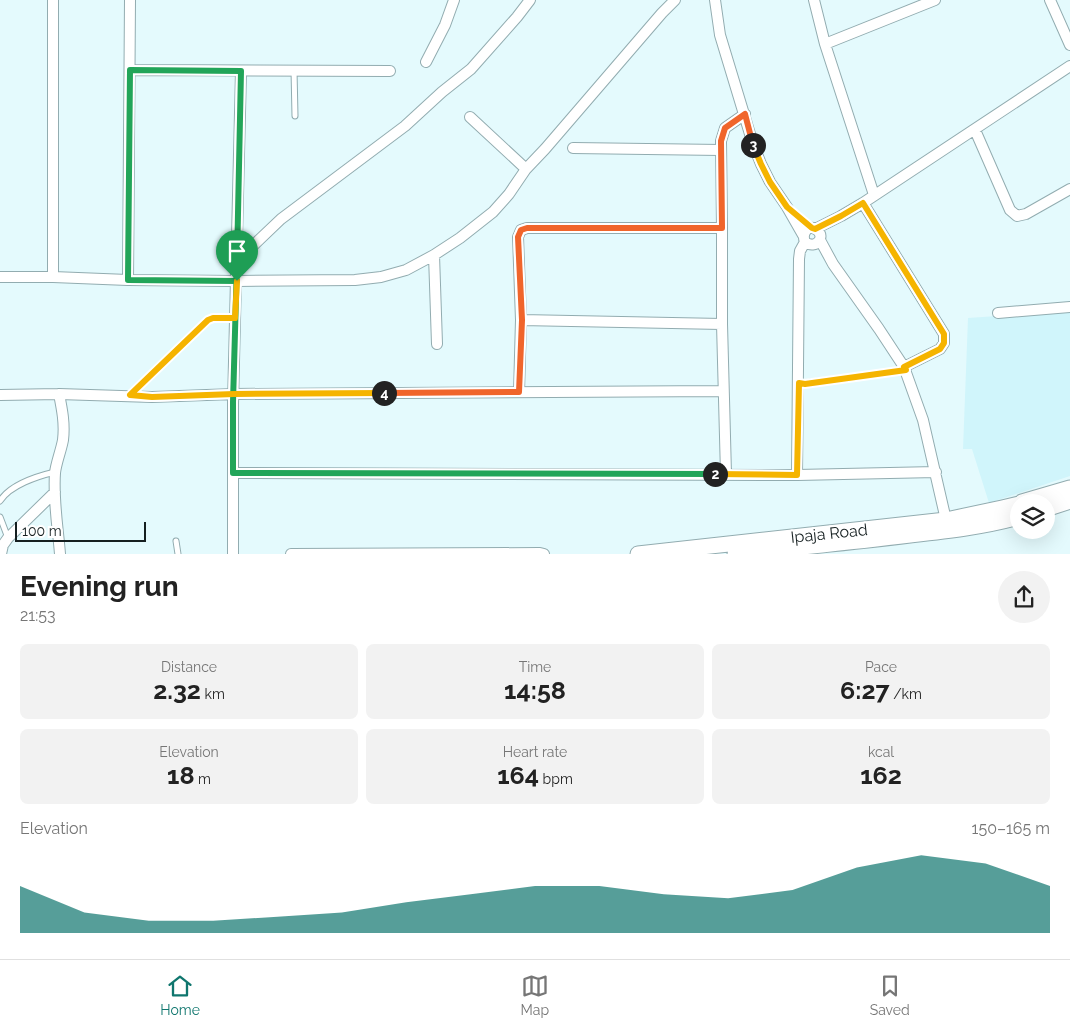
<!DOCTYPE html>
<html lang="en">
<head>
<meta charset="utf-8">
<style>
	:root { --surface:#fff; --page:#f2f2f2; --text:#222; --muted:#767676; --line:#e0e0e0; --accent:#0f766e }
	body { margin:0; font-family:Raleway,sans-serif; background:var(--page); color:var(--text); height:100vh; display:flex; flex-direction:column; font-size:19px; white-space:nowrap }
	* { box-sizing:border-box; margin:0 }
	p { font-size:16px; color:var(--muted) }
	.icon { flex:none; width:28px; height:28px; fill:none; stroke:currentColor; stroke-width:2; stroke-linecap:round; stroke-linejoin:round }
	.map { position:relative; height:554px; overflow:hidden }
	.details { display:flex; flex-direction:column; background:var(--surface); flex:1 }
	.details>* { flex:none }
	.controls { position:absolute; left:1010px; top:494px; display:grid; gap:10px }
	.controls a { display:grid; place-items:center; width:45px; height:45px; border-radius:50%; background:var(--surface); box-shadow:0 5px 20px #0002; font-size:25px }
	.scale { position:absolute; left:15px; bottom:12px; width:131px; box-sizing:border-box; padding-left:5px; border:2px solid #151f20; border-top:0; font-size:14px; line-height:18px; white-space:nowrap; color:#151f20; -webkit-text-stroke:4px #fff; paint-order:stroke }
	.pin { position:absolute; display:grid; place-items:center; width:42px; height:42px; color:#fff; margin:-51px -21px; border-radius:50% 50% 50% 0; rotate:-45deg; box-shadow:0 0 5px #0007 }
	.pin .icon { rotate:45deg }
	.km { position:absolute; width:25px; height:25px; margin:-12px; border-radius:50%; background:#222; color:#fff; font-size:14px; line-height:25px; text-align:center }
	.round { display:grid; place-items:center; flex:none; width:52px; height:52px; border-radius:26px; background:var(--page) }
	.headline { display:flex; align-items:center; justify-content:space-between; height:85px; padding:0 20px }
	h1 { font-size:28px; font-weight:700; line-height:38px }
	.figures { display:grid; grid-template-columns:repeat(3,1fr); gap:8px; height:85px; padding:5px 20px }
	.figures div { display:grid; align-content:center; border-radius:8px; background:var(--page); text-align:center }
	.figures b { font-size:25px; font-weight:700 }
	.figures small { font-size:14px; font-weight:400 }
	.figures p { font-size:14px }
	.chart { height:140px; padding:10px 20px }
	.chart p { display:flex; justify-content:space-between }
	.chart svg { width:100%; height:90px; margin-top:5px; fill:var(--accent); opacity:.7 }
	.menu { display:flex; justify-content:space-around; align-items:center; height:70px; border-top:1px solid var(--line); background:var(--surface); font-size:14px; color:var(--muted) }
	.menu a { display:grid; justify-items:center; gap:2px }
	.menu .selected { color:var(--accent) }
	.map>svg:first-child { display:block }
	.built { fill:#d0f5fb }
	.lines { fill:none; stroke-linecap:round; stroke-linejoin:round }
	.lane-casing { stroke:#92acb0; stroke-width:7 }
	.street-casing { stroke:#92acb0; stroke-width:12 }
	.secondary-casing { stroke:#92acb0; stroke-width:17 }
	.lane { stroke:#fff; stroke-width:5 }
	.street { stroke:#fff; stroke-width:10 }
	.secondary { stroke:#fff; stroke-width:15 }
	.split-1-casing { stroke:#fff; stroke-width:10 }
	.split-2-casing { stroke:#fff; stroke-width:10 }
	.split-3-casing { stroke:#fff; stroke-width:10 }
	.split-4-casing { stroke:#fff; stroke-width:10 }
	.split-5-casing { stroke:#fff; stroke-width:10 }
	.split-1 { stroke:#22a559; stroke-width:6 }
	.split-2 { stroke:#22a559; stroke-width:6 }
	.split-3 { stroke:#f5b400; stroke-width:6 }
	.split-4 { stroke:#f0652b; stroke-width:6 }
	.split-5 { stroke:#f5b400; stroke-width:6 }
	.labels { text-anchor:middle; stroke-width:4; stroke-linejoin:round; paint-order:stroke }
	.street-label { font-size:16px; fill:#151f20; stroke:#fff }
</style>
</head>
<body>
<div class="map">
<svg width="1070" height="554" viewBox="0 0 1070 554">
	<rect width="100%" height="100%" fill="#e4fafd"/>
	<path class="built" d="M1070 311V476L989 503 972 449H963L968 318Z"/>
	<g class="lines">
		<g class="lane-casing">
			<path id="lane" d="M294 70 295 116
				M799 383H805L905 370
				M130 395 208 320 213 318H235
				M0 501C10 485 38 476 55 472
				M0 517 8 538
				M176 541 178 554"/>
		</g>
		<g class="street-casing">
			<path id="street" d="M53 0V277
				M715 0 720 35 753 144 761 164 770 182 787 207 803 235
				M814 0 825 44 874 195
				M1050 0 1070 45
				M825 44 935 0
				M426 62 445 25 454 0
				M130 70 390 71
				M470 117 526 169
				M975 130 1010 210 1017 216 1026 214 1070 189
				M573 148 721 150
				M863 203 944 334V343L940 349 904 367
				M815 229 841 216 863 203 1070 66
				M820 240 833 264 879 329 904 367 923 420 946 520
				M434 255 437 344
				M237 261 281 219 405 126 442 92 471 69 517 17 530 0
				M0 277H53L128 280 237 281 355 280 381 277 406 270 434 255 460 238 493 212 509 194 526 169 545 149 662 13 675 0
				M128 280 130 0
				M998 313 1070 307
				M521 320 722 324
				M519 392 521 320 518 237 521 230 527 228H722
				M59 394C62 409 65 424 63 440 61 451 56 463 55 473 53 500 58 528 60 554
				M0 395 59 394 152 397 234 394 723 391
				M233 473 797 475 936 472
				M726 474 722 324V228L721 141 725 128 745 114
				M797 475 799 259 800 251 805 242C801 233 809 223 817 230 826 237 816 250 805 242
				M1 554 3 545 8 538 55 492
				M233 554V403L241 71
				M291 554 540 553 544 554"/>
		</g>
		<g class="secondary-casing">
			<path id="secondary" d="M1022 502 1070 488
				M1046 509 1070 501
				M638 554 946 520 1002 508 1019 504
				M735 554C794 548 852 542 910 535 946 531 983 527 1019 517"/>
		</g>
		<use href="#lane" class="lane"/>
		<use href="#street" class="street"/>
		<use href="#secondary" class="secondary"/>
	</g>
	<g class="lines">
		<g class="split-1-casing">
			<path id="split-1" d="M236 297 237 261 241 71 130 70 128 280 237 281"/>
		</g>
		<g class="split-2-casing">
			<path id="split-2" d="M236 297 233 402V473L715 474"/>
		</g>
		<g class="split-3-casing">
			<path id="split-3" d="M715 474 797 475 799 383 805 384 906 370 904 367 940 349 944 343V334L863 203 841 216 815 229 812 228 787 207 770 182 761 164 753 145"/>
		</g>
		<g class="split-4-casing">
			<path id="split-4" d="M384 393 519 392 522 320 518 237 521 230 527 228H722L721 141 725 128 745 114 753 145"/>
		</g>
		<g class="split-5-casing">
			<path id="split-5" d="M237 281 235 318H213L208 320 130 395 152 397 234 394 384 393"/>
		</g>
		<use href="#split-1" class="split-1"/>
		<use href="#split-2" class="split-2"/>
		<use href="#split-3" class="split-3"/>
		<use href="#split-4" class="split-4"/>
		<use href="#split-5" class="split-5"/>
	</g>
	<g class="labels">
		<g class="street-label">
			<text transform="translate(829 533) rotate(-6)" y="6">Ipaja Road</text>
		</g>
	</g>
</svg>
<div class="controls">
<a><svg class="icon" aria-label="layers" viewBox="0 0 24 24"><path d="M12 4l9 5-9 5-9-5zM3 14l9 5 9-5"/></svg></a>
</div>
<div class="scale">100 m</div>
<div class="pin" style="left:237px;top:281px;background:#1e9e55"><svg class="icon" aria-label="arrive" viewBox="0 0 24 24"><path d="M6 21V4h12l-3 4 3 4H6"/></svg></div>
<b class="km" style="left:715px;top:474px">2</b>
<b class="km" style="left:753px;top:145px">3</b>
<b class="km" style="left:384px;top:393px">4</b>
</div>
<section class="details">
<div class="headline"><div><h1>Evening run</h1><p>21:53</p></div><a class="round"><svg class="icon" aria-label="share" viewBox="0 0 24 24"><path d="M12 15V3M7 8l5-5 5 5M5 13v7h14v-7"/></svg></a></div>
<div class="figures">
<div><p>Distance</p><b>2.32<small> km</small></b></div>
<div><p>Time</p><b>14:58</b></div>
<div><p>Pace</p><b>6:27<small> /km</small></b></div>
</div>
<div class="figures">
<div><p>Elevation</p><b>18<small> m</small></b></div>
<div><p>Heart rate</p><b>164<small> bpm</small></b></div>
<div><p>kcal</p><b>162</b></div>
</div>
<div class="chart"><p><span>Elevation</span>150–165 m</p>
<svg viewBox="0 0 160 44" preserveAspectRatio="none"><path d="M0 44V21L10 34L20 38L30 38L40 36L50 34L60 29L70 25L80 21L90 21L100 25L110 27L120 23L130 12L140 6L150 10L160 21V44z"/></svg>
</div>
</section>
<nav class="menu">
<a class="selected"><svg class="icon" aria-label="home" viewBox="0 0 24 24"><path d="M3 11l9-7 9 7M6 9v11h12V9"/></svg>Home</a>
<a><svg class="icon" aria-label="map" viewBox="0 0 24 24"><path d="M3 6l6-2 6 2 6-2v14l-6 2-6-2-6 2zM9 4v14M15 6v14"/></svg>Map</a>
<a><svg class="icon" aria-label="saved" viewBox="0 0 24 24"><path d="M7 4h10v16l-5-4-5 4z"/></svg>Saved</a>
</nav>
</body>
</html>
